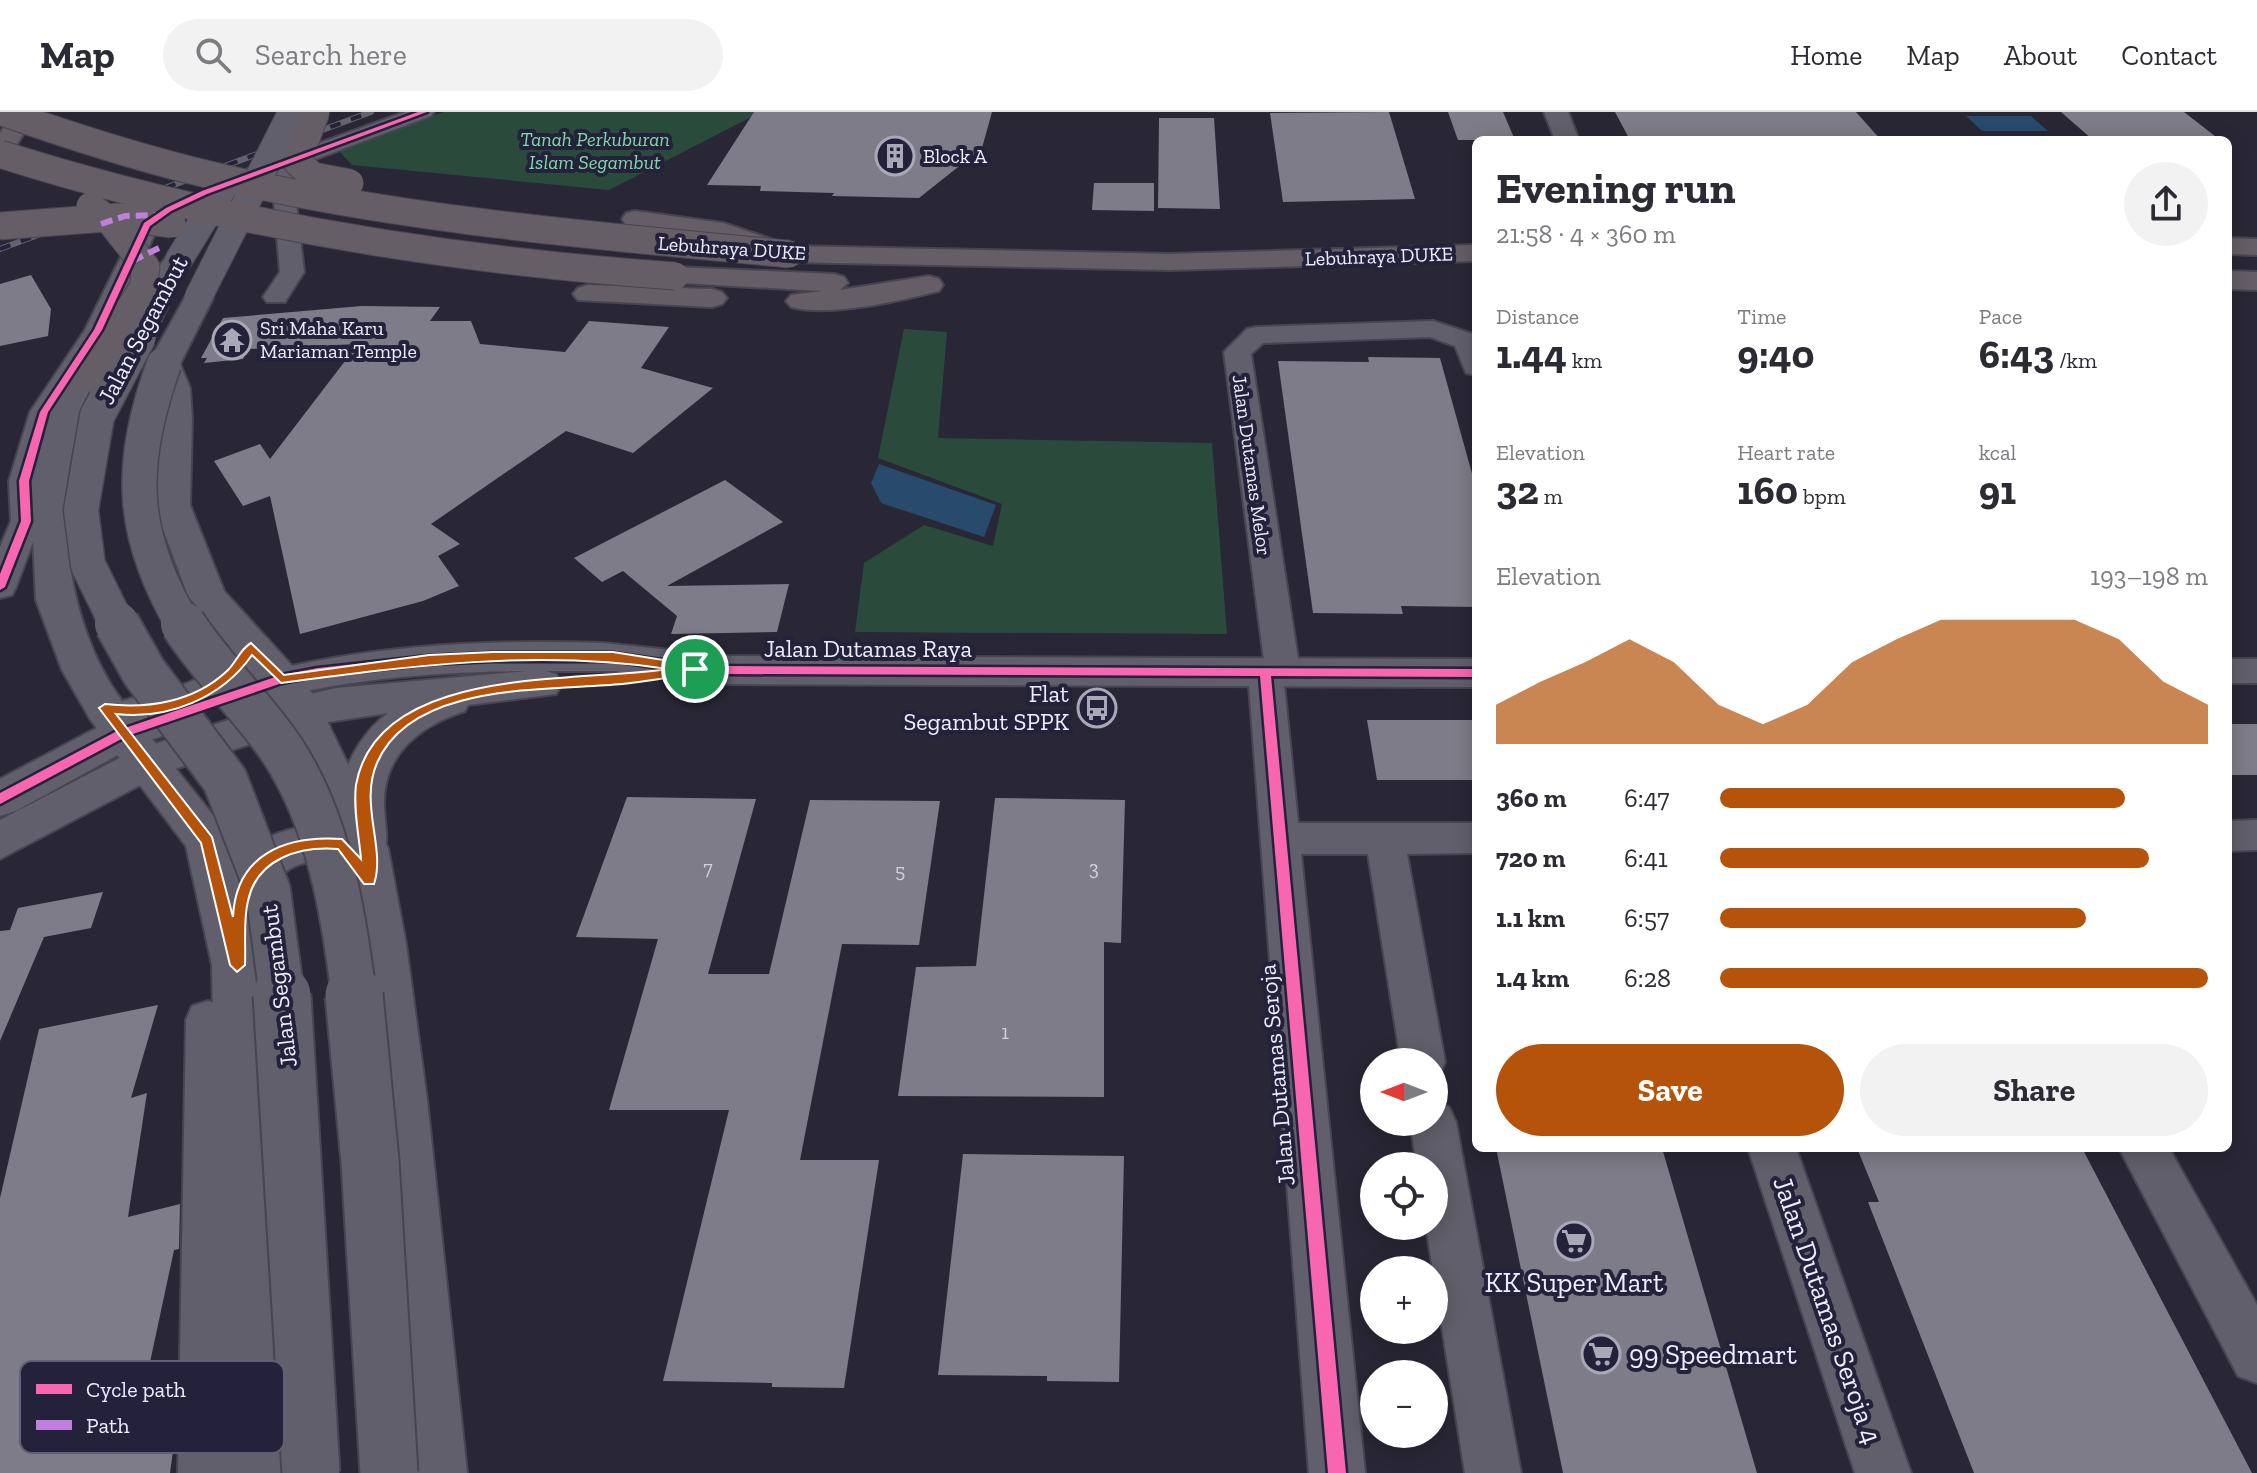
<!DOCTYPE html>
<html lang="en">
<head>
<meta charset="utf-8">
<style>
	:root { --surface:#fff; --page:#f2f2f3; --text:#2b2b33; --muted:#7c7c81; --line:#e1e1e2; --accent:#b45309 }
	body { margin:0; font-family:"Zilla Slab",serif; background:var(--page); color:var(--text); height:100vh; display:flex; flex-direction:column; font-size:30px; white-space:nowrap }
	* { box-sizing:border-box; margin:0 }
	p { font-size:26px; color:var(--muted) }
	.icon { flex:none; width:44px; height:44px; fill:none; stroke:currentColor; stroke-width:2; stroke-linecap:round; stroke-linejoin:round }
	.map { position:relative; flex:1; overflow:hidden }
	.side { position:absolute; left:1472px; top:24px; width:760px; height:1016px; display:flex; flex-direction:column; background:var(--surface); border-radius:12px; box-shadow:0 4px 20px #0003 }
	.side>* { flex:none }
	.needle { width:52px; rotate:270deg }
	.buttons { position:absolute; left:1360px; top:936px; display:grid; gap:16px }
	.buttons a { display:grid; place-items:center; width:88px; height:88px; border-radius:50%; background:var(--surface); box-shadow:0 4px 20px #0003; font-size:40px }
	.pin { position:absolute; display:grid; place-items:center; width:68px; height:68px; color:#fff; margin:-34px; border:4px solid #fff; border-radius:50%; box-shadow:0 2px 8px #0007 }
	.round { display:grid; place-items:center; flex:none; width:84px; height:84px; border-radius:42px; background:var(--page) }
	.head { display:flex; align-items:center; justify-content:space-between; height:136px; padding:0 24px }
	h1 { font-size:44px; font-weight:700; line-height:60px }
	.metrics { display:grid; grid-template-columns:repeat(3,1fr); gap:12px; height:136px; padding:8px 24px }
	.metrics div { display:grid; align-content:center }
	.metrics b { font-size:40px; font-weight:700 }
	.metrics small { font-size:22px; font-weight:400 }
	.metrics p { font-size:22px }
	.chart { height:224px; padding:16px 24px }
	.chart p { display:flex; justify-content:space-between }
	.chart svg { width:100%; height:144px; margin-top:8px; fill:var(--accent); opacity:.7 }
	.primary-button { display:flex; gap:16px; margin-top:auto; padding:16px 24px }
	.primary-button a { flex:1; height:92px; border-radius:48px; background:var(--accent); color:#fff; font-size:32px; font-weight:700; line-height:92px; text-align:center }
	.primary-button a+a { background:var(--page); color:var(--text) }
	ul { padding:0 24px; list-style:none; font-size:26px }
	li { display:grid; grid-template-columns:128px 96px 1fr; align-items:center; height:60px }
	li i { height:20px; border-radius:10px; background:var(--accent) }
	header { display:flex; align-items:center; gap:48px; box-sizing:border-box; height:112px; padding:0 40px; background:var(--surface); border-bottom:2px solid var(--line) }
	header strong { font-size:38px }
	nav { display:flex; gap:44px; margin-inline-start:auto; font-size:28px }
	.search { width:560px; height:72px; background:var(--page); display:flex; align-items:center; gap:20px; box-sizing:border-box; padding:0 28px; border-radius:44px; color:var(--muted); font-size:30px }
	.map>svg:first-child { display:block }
	.green { fill:#2a4b3b }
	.water { fill:#284a6d }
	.building { fill:#7e7c88 }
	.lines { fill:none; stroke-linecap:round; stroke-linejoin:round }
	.minor-casing { stroke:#474551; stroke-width:4 }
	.tertiary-casing { stroke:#474551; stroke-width:4 }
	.secondary-casing { stroke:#474551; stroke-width:4 }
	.motorway-casing { stroke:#474551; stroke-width:4 }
	.minor { fill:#605f6b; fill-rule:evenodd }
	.tertiary { fill:#605f6b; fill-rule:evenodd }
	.secondary { fill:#605f6b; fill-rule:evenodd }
	.motorway { fill:#655e66; fill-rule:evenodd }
	.rail-casing { stroke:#64626e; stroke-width:6 }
	.rail { stroke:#24213b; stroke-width:4; stroke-dasharray:11; stroke-linecap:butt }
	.secondary-bridge-far3-casing { stroke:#474551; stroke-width:29; stroke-linecap:butt }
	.secondary-bridge-far2-casing { stroke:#474551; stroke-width:37; stroke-linecap:butt }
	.secondary-bridge-far1-casing { stroke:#474551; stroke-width:48; stroke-linecap:butt }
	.secondary-bridge-casing { stroke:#474551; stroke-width:61; stroke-linecap:butt }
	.motorway-bridge-far1-casing { stroke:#474551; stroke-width:29; stroke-linecap:butt }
	.motorway-bridge-casing { stroke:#474551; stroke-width:37; stroke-linecap:butt }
	.secondary-bridge-far3 { stroke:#605f6b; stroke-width:27 }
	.secondary-bridge-far2 { stroke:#605f6b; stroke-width:34 }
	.secondary-bridge-far1 { stroke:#605f6b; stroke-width:44 }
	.secondary-bridge { stroke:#605f6b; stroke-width:57 }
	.motorway-bridge-far1 { stroke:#655e66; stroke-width:27 }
	.motorway-bridge { stroke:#655e66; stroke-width:34 }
	.quiet { stroke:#c07fdc; stroke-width:6; stroke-dasharray:12 6; stroke-linecap:butt }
	.cycleway-casing { stroke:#24213b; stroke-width:5 }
	.cycleway { fill:#f766af; fill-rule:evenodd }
	.route { fill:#b45309; stroke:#fff; stroke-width:2; fill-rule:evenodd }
	.labels { text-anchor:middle; stroke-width:8; stroke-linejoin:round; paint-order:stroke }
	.far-park-label { font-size:20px; font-style:italic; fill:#83d9aa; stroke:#24213b }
	.far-poi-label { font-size:20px; fill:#eeedfe; stroke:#24213b; text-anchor:start }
	.far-street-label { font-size:20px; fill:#eeedfe; stroke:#24213b }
	.number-label { font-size:20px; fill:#d2d1e0 }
	.street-label { font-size:24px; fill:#eeedfe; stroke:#24213b }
	.poi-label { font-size:24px; fill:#eeedfe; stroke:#24213b; text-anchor:end }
	.near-poi-label { font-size:28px; fill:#eeedfe; stroke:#24213b }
	.near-street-label { font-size:28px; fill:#eeedfe; stroke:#24213b }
	.key { fill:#24213b; stroke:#615e76; stroke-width:2 }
	.key-label { font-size:22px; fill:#eeedfe }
</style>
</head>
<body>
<header>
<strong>Map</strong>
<div class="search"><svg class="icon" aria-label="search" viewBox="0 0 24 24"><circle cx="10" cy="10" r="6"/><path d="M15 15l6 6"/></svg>Search here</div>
<nav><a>Home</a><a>Map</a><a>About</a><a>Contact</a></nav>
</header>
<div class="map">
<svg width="2257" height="1361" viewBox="0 0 2257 1361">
	<rect width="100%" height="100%" fill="#292735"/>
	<path class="green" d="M444 0H761L609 78 352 53 335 35Z
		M904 217 947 220 938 326 1212 331 1227 522 855 520 864 451 924 413 993 434 1002 392 878 346Z"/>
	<path class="water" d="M1966 4H2031L2048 19H1982Z
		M879 352 996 393 984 425 881 391 871 371Z"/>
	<path class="building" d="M754 0H992L982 36 919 86 832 84 834 81 760 79 761 74 707 73Z
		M1389 0 1415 87 1283 90 1270 1Z
		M1448 0H1503L1515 28H1458Z
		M1615 0H1856L1881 28H1630Z
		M2061 0H2184L2220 28H2093Z
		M1159 6H1214L1220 97 1158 96Z
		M1094 71H1154V99L1092 98Z
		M31 163 51 197 48 224 0 234V172Z
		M362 194 440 195 430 209H471L480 232 565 240 589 209 669 215 641 256 713 276 633 341 566 319 431 412 460 432 438 444 459 474 423 489 300 522 270 384 243 394 214 349 260 332 270 347 358 232 248 237 243 247 204 251 207 246H201L223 206Z
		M1368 245 1440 246 1476 376V495L1401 494 1403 502 1313 501 1278 249 1369 250Z
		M725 368 783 410 667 474 789 472 777 520 671 522 677 504 623 459 602 470 574 446Z
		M1367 608H1476V668H1377Z
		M2228 612H2257V663H2228Z
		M627 685 756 687 708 862H769L810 688 940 689 919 833 842 832 800 1048H879L844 1276 772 1275V1271L663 1269 729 998H609L658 827 576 825Z
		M995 686 1125 688 1121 831 1104 830V985L898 984 916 855 976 854Z
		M103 780 91 816 44 825 0 929V819L10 818 18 796Z
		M158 893 131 986 147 981 128 1105 180 1092 179 1137 174 1138 149 1255 177 1249 163 1320 176 1317 170 1361H0V1086L39 917Z
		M1496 1036H1662L1757 1361H1563Z
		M1857 1036H2082L2252 1361H1974L1868 1090H1879Z
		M963 1042 1124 1044 1119 1270 1047 1269V1264L938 1263Z"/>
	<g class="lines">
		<g class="minor-casing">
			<path id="minor" d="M405 0H434L431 4 292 56 304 160 285 190H267L263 185 280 160 272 64 234 77 226 75 223 70 226 65Z
				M181 85 192 92 157 117 111 218 58 300 39 369 41 409 16 475 12 483 0 486V435L11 409 9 369 30 300 85 218 139 108Z
				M1433 209 1476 223V263L1466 261 1455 234 1430 225 1263 231 1251 242 1300 560 1295 569 1284 572 1298 711H1476V741L1407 742 1445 950 1439 964 1434 966V950H1401L1368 742H1301L1365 1361H1309L1248 560 1253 551 1264 548 1224 240 1247 217 1256 215Z
				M2228 547H2257V571H2228Z
				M2257 708V738L2228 739V709Z
				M208 889 224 894 230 908 234 1361H178L186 908 192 894Z
				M1434 989 1449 995 1456 1010 1521 1361H1465L1426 1114H1434V1054H1417L1410 1010H1434Z
				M1748 1036H1796L1911 1361H1855Z
				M2119 1036H2169L2257 1193V1271L2238 1264Z"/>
		</g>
		<g class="tertiary-casing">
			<path id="tertiary" d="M1544 0H1568L1579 28H1555Z
				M603 531 729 544 1476 547V575L729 572 613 559H546L556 562 562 572 556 582 468 593 465 599C419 614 382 643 384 695 385 715 390 731 381 749L365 754 349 749C323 700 345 633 388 601L308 613 163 661 0 747V708L133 639 302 584 336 576 527 559C430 560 336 567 243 595L229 590 223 580 229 570C350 534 476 527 603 531Z
				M163 593 178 597 184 608 178 619 138 632 16 699 0 704V667L108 610Z"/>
		</g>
		<g class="secondary-casing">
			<path id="secondary" d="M178 141 188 143 192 149C164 189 127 223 101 264 45 355 60 505 122 589 166 576 202 578 230 535L188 484 154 393 160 307 158 276 148 252 188 180H208L213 186 180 252 190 276 192 307 190 393 224 479 295 557 317 588 388 736 406 832 427 988 467 1361H403L358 832 347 764 338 761 329 749C262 747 280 793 249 804L262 853 286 1361H222L212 853 186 734 90 607 62 558 36 488 31 387 36 352 48 312 70 263 168 143ZM254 562 283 603 332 714C295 712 258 722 236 753L223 716 142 614C185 610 225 594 254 562Z"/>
		</g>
		<g class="motorway-casing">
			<path id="motorway" d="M13 0H37L9 45 0 47V21Z
				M635 99 723 111 792 134 1170 142 1476 133V149L1170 158 789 150 718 127 626 113 622 107 626 101Z
				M2228 126 2257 127V143L2228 142Z
				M675 155 834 162 844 165 848 171 840 178 929 164 939 167 943 173 939 179C898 189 831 205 791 195L786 189 791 183 822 179 665 170 661 164 665 158Z
				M2228 159 2257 160V178L2228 177Z
				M588 173 712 177 722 180 727 186 722 192 712 195 578 188 573 182 578 176Z"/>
		</g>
		<use href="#minor" class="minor"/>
		<use href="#tertiary" class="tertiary"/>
		<use href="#secondary" class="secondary"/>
		<use href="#motorway" class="motorway"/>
		<g class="rail-casing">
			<path id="rail" d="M0 137 371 0"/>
		</g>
		<use href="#rail" class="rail"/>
		<g class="secondary-bridge-far3-casing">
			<path id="secondary-bridge-far3" d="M178 149 223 76
				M198 186 292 0
				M138 226 157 188"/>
		</g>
		<g class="secondary-bridge-far2-casing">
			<path id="secondary-bridge-far2" d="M164 252C128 353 129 421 184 514
				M118 514 88 453 81 398 97 304 139 224"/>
		</g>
		<g class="secondary-bridge-far1-casing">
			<path id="secondary-bridge-far1" d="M117 512 144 560 225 668 268 779 282 885
				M183 512C212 557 252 594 282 638 329 709 344 803 354 885"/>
		</g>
		<g class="secondary-bridge-casing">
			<path id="secondary-bridge" d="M282 883 311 1361
				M354 883 370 1049 389 1361"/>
		</g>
		<g class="motorway-bridge-far1-casing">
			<path id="motorway-bridge-far1" d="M2 0C65 22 129 43 194 59 388 107 590 123 789 142
				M316 0 297 50 313 64 350 71
				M0 42C217 111 448 148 675 164
				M90 94 109 108 146 155 143 176 110 226
				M0 114 119 105 172 112"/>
		</g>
		<g class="motorway-bridge-casing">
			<path id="motorway-bridge" d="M86 263 112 224"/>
		</g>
		<use href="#secondary-bridge-far3" class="secondary-bridge-far3"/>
		<use href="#secondary-bridge-far2" class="secondary-bridge-far2"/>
		<use href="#secondary-bridge-far1" class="secondary-bridge-far1"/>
		<use href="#secondary-bridge" class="secondary-bridge"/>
		<use href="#motorway-bridge-far1" class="motorway-bridge-far1"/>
		<use href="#motorway-bridge" class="motorway-bridge"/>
		<path class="quiet" d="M101 112 125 104 156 103
			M132 149 163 134"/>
		<g class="cycleway-casing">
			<path id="cycleway" d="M418 0H427L207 82 171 99 150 114 102 218 48 300 29 369 31 409 5 475 0 478V462L21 409 19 369 40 300 94 218 144 111 166 96 202 79Z
				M493 541H613L695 553 729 554 1476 557V565L1271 564 1346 1361H1328L1260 564 729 562 695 561 613 549H493L429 552 318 564 282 571 127 624 0 692V681L119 618 281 563 318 556 429 544Z"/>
		</g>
		<use href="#cycleway" class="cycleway"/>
	</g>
	<path class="route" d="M251 531 284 563 429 543 493 540H613L695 553 701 557 695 561C671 565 646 570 622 572 550 579 412 569 377 651 359 692 386 737 374 772H364L338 737C300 734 257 746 248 789 243 809 246 833 245 853L237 860 230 853 201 731 99 596 105 592C148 597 194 590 227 559 236 551 240 537 251 531ZM252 543 281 571C409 554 538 537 668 557 579 571 377 552 356 673 353 696 359 724 361 747L342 727C286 723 236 742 233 805L212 725 116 602C168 608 222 586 252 543Z"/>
	<defs>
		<g id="building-ring" transform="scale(2)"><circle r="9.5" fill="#24213b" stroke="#a9a8b8" stroke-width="1.5"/><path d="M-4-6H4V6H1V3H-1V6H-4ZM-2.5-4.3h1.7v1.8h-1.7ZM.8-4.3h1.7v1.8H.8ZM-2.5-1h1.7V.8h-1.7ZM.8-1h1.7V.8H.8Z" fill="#a9a8b8"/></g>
		<g id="temple-ring" transform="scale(2)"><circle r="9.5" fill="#24213b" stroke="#a9a8b8" stroke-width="1.5"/><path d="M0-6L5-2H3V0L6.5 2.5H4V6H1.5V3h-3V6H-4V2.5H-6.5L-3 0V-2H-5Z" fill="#a9a8b8"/></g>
		<g id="bus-ring" transform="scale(2)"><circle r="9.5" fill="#24213b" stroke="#a9a8b8" stroke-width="1.5"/><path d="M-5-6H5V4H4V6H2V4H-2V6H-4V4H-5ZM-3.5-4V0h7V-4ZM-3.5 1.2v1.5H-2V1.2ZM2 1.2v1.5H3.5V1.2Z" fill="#a9a8b8"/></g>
		<g id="supermarket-ring" transform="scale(2)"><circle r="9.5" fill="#24213b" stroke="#a9a8b8" stroke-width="1.5"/><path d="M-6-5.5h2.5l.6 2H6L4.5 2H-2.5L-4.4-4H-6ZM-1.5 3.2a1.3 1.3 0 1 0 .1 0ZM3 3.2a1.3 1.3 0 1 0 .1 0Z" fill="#a9a8b8"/></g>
	</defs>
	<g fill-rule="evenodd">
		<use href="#building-ring" x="895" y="44"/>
		<use href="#temple-ring" x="232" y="228"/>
		<use href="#bus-ring" x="1097" y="596"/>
		<use href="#supermarket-ring" x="1574" y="1129"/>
		<use href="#supermarket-ring" x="1601" y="1242"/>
	</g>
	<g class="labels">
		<g class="far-park-label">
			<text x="595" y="34">Tanah Perkuburan<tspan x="595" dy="23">Islam Segambut</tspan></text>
		</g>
		<g class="far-poi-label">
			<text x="923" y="51">Block A</text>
			<text x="260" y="223">Sri Maha Karu<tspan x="260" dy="23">Mariaman Temple</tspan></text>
		</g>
		<g class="far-street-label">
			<text transform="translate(732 136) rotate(4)" y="7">Lebuhraya DUKE</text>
			<text transform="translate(1379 144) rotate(-2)" y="7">Lebuhraya DUKE</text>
			<text transform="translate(1252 353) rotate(82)" y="7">Jalan Dutamas Melor</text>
		</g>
		<g class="number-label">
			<text x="708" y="763">7</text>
			<text x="1094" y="763">3</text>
			<text x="900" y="766">5</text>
			<text x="1005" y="927">1</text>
		</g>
		<g class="street-label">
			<text transform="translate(143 218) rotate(-62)" y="8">Jalan Segambut</text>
			<text x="868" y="545">Jalan Dutamas Raya</text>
			<text transform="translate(279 874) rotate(-97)" y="8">Jalan Segambut</text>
			<text transform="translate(1277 963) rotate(-95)" y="8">Jalan Dutamas Seroja</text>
		</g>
		<g class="poi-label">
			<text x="1069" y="590">Flat<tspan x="1069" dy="28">Segambut SPPK</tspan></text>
		</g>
		<g class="near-poi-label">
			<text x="1574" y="1180">KK Super Mart</text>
			<text x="1629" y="1252" text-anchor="start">99 Speedmart</text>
		</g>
		<g class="near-street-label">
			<text transform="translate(1828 1198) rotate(71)" y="10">Jalan Dutamas Seroja 4</text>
		</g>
	</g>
	<rect x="20" y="1249" width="264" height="92" rx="12" class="key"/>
	<rect x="36" y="1272" width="36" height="10" fill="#f766af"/>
	<rect x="36" y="1308" width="36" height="10" fill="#c07fdc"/>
	<g class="key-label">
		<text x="86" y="1285">Cycle path</text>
		<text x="86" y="1321">Path</text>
	</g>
</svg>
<div class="buttons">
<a><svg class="needle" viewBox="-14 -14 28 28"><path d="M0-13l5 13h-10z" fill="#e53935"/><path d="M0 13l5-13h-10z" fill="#7c7c81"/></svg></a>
<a><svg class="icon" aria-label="locate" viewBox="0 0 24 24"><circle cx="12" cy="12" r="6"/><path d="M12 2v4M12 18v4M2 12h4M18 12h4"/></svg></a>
<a>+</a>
<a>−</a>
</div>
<div class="pin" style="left:695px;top:557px;background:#1e9e55"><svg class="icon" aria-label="arrive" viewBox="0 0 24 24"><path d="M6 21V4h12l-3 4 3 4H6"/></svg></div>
<section class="side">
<div class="head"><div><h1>Evening run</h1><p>21:58 · 4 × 360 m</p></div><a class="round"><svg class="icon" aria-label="share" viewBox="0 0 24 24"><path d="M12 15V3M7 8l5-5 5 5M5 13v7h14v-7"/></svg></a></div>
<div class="metrics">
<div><p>Distance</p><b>1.44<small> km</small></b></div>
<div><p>Time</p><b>9:40</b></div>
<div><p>Pace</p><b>6:43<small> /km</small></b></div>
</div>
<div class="metrics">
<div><p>Elevation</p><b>32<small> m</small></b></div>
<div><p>Heart rate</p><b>160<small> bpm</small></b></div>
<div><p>kcal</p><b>91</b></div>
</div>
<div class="chart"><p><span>Elevation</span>193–198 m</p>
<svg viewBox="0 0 160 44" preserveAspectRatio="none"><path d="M0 44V32L10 25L20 19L30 12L40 19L50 32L60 38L70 32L80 19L90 12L100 6L110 6L120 6L130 6L140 12L150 25L160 32V44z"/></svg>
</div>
<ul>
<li><b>360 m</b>6:47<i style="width:83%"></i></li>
<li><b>720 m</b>6:41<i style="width:88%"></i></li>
<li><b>1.1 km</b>6:57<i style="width:75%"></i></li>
<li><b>1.4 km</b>6:28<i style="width:100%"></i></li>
</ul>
<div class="primary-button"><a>Save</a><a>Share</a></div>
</section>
</div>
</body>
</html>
